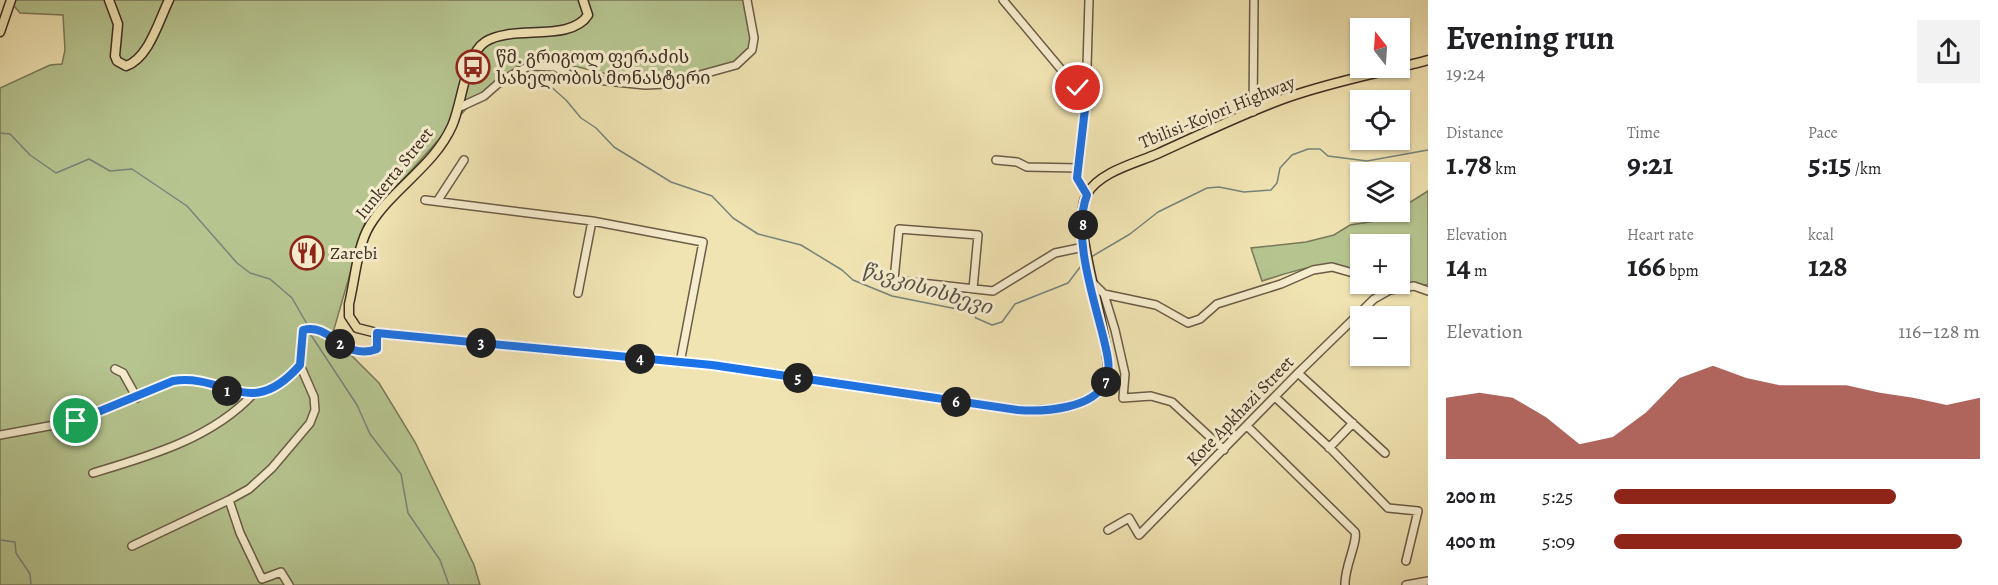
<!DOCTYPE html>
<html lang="en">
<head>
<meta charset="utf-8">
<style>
	:root { --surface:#fff; --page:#f2f2f2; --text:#202124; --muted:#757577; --accent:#8f2418 }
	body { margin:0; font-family:Alegreya,"Noto Serif Georgian",serif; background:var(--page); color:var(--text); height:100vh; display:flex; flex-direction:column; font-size:22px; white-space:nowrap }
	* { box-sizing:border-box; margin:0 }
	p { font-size:20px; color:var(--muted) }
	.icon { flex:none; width:33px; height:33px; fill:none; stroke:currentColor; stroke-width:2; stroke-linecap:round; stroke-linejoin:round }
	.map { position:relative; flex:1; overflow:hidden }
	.panel { display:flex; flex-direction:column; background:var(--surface); width:570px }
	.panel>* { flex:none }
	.needle { width:39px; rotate:343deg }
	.fabs { position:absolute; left:1350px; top:18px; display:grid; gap:12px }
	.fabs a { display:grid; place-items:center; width:60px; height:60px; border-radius:0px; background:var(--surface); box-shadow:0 2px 4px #0004; font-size:30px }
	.pin { position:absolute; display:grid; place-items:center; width:51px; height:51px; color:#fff; margin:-26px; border:3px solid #fff; border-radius:50%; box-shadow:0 2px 6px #0007 }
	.km { position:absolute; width:30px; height:30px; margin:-15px; border-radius:50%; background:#222; color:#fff; font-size:16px; line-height:30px; text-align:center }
	.round { display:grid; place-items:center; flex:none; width:63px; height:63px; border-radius:0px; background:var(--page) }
	.head { display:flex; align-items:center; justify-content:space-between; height:102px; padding:0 18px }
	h1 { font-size:33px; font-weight:700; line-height:45px }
	.figures { display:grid; grid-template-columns:repeat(3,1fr); gap:9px; height:102px; padding:6px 18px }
	.figures div { display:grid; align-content:center }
	.figures b { font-size:30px; font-weight:700 }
	.figures small { font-size:16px; font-weight:400 }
	.figures p { font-size:16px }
	.chart { height:168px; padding:12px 18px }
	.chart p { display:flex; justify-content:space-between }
	.chart svg { width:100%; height:108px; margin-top:6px; fill:var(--accent); opacity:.7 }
	ul { padding:0 18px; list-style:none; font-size:20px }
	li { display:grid; grid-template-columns:96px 72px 1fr; align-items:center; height:45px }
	li i { height:15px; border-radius:8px; background:var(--accent) }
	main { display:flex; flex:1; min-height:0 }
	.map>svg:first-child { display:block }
	.green { fill:#b6c590; stroke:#7a7a5a; stroke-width:1.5 }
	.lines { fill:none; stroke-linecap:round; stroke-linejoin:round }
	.stream { stroke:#77847b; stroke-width:1.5 }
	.minor-casing { stroke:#6b5c47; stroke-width:10 }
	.major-casing { stroke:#3e2e23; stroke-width:11 }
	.minor { stroke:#f6edce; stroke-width:7 }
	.major { stroke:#f1e4b3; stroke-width:8 }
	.route-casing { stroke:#fff; stroke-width:12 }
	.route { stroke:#1a73e8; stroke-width:8 }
	.labels { text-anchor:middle; stroke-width:6; stroke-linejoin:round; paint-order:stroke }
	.poi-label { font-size:18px; fill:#3e2e23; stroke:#f6edce; text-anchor:start }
	.street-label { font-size:18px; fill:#3e2e23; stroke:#f6edce }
	.water-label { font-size:20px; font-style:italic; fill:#565248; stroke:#f6edce }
</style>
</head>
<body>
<main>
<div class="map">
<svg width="1428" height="585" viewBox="0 0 1428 585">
	<rect width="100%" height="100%" fill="#f1e4b3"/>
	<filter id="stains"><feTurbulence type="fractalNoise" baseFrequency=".00333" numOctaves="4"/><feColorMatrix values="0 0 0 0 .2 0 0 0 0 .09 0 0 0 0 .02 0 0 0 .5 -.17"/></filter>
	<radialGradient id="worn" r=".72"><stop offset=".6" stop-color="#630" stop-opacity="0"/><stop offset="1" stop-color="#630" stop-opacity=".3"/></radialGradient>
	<path class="green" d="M9 0H745L753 38 750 49 736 64 667 82 645 83 561 63 525 60 474 100 365 222 332 336 379 383 415 442 474 565 480 585H0V88L50 65 62 64 65 50 63 15 20 13Z
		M1428 191V285L1400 282V244H1360V271C1323 259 1298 270 1262 281L1251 248 1306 242 1334 235 1350 225 1382 220Z"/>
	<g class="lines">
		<path class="stream" d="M520 79 549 85 566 100 581 118 596 128 614 147 671 182 712 196 733 218 758 234 801 245 842 270 853 280 892 296 972 312 976 318 992 325 1002 322 1015 304 1068 283 1084 262
			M0 133 10 134 30 155 56 173 89 159 110 171 132 169 187 206 237 263 250 273 270 279 292 298 307 324
			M1091 257 1130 234 1158 212 1207 188 1219 187 1244 192 1271 190 1277 183 1280 168 1292 155 1308 149H1320L1328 156 1367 161 1428 150
			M309 332 357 405 370 434 401 474 408 513 440 560 449 585
			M0 540 15 542 16 553 30 574 31 585"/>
		<g class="minor-casing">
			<path id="minor" d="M1003 0 1085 98
				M460 107 484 96 501 81 529 66 555 67 576 78 645 85 667 84 736 65 752 50 754 38 747 0
				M1253 112 1254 0
				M996 160 1017 162 1027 167 1078 168
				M1087 195 1077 178 1086 100 1089 0
				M425 200 592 221
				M438 200 464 160
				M1091 281 1104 294 1115 330 1125 374 1123 398 1151 396 1172 402 1224 450
				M973 289 978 235 899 229 894 280 993 291 1055 253 1084 247
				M578 293 592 221 703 242 680 363
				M1104 294 1156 305 1188 323 1200 319 1217 304 1281 284 1313 270 1332 267 1360 275
				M115 369 123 373 137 398
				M1298 373 1385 453
				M1275 397 1331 449 1388 508 1418 511 1406 561
				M1247 426 1355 532C1358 542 1344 568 1345 585
				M0 435 76 421 173 381C226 373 250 422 300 365L303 330C331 322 344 362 377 349V333
				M1329 448 1353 423
				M93 473C150 456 213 438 254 393
				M229 500 240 533 262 579 281 572 289 585
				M1108 530 1129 518 1139 535 1298 373 1374 299 1390 290 1414 286 1428 291
				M132 546 229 500 249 489 272 468 310 423 315 410 314 397 300 365
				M1406 585 1428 581"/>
		</g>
		<g class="major-casing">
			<path id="major" d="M109 0 118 24 115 56 117 61 126 66C149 58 159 20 169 0
				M583 0 588 15C570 43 512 24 485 42 465 55 462 104 452 126 434 166 393 188 370 225 357 246 355 280 349 304V316L357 328 377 333 712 365 1018 410C1044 412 1092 409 1106 382 1116 362 1084 262 1083 230 1083 219 1081 205 1087 194 1099 172 1136 163 1157 154 1199 135 1240 115 1283 99 1329 82 1380 73 1428 60
				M0 32 11 0"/>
		</g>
		<use href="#minor" class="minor"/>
		<use href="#major" class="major"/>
	</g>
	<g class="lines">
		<g class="route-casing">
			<path id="route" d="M76 421 173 381C226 373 250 422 300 365L303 330C331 322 343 362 377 349V333L712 365 1018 410C1044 412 1094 409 1106 381 1112 368 1106 349 1103 336 1093 296 1072 234 1087 195L1077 178 1086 100 1084 94 1078 88"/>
		</g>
		<use href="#route" class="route"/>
	</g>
	<defs>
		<g id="bus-ring" transform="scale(1.725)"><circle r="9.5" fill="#f6edce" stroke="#8f2418" stroke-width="1.5"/><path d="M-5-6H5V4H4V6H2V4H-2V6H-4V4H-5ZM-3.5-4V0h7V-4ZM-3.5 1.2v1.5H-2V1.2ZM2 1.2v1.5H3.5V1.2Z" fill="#8f2418"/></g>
		<g id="restaurant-ring" transform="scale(1.725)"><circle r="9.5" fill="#f6edce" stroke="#8f2418" stroke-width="1.5"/><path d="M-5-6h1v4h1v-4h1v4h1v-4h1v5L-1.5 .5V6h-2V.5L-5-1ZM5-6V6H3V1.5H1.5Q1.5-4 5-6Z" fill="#8f2418"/></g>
	</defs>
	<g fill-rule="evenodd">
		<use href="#bus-ring" x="473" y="67"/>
		<use href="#restaurant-ring" x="307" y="253"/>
	</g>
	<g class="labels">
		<g class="poi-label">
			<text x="496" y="63">წმ. გრიგოლ ფერაძის<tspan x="496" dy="21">სახელობის მონასტერი</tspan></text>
			<text x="330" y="259">Zarebi</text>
		</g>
		<g class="street-label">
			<text transform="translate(1217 112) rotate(-22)" y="6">Tbilisi-Kojori Highway</text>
			<text transform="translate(394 173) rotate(-51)" y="6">Iunkerta Street</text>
			<text transform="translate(1240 411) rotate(-46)" y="6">Kote Apkhazi Street</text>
		</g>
		<g class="water-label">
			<text transform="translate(927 288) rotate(17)" y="7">წავკისისხევი</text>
		</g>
	</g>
	<rect width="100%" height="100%" filter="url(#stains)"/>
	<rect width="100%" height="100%" fill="url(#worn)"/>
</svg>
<div class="fabs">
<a><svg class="needle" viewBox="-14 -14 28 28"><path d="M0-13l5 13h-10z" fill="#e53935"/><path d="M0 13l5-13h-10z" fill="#757577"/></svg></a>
<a><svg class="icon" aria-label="locate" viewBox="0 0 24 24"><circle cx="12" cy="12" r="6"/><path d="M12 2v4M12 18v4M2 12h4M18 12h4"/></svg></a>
<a><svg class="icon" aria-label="layers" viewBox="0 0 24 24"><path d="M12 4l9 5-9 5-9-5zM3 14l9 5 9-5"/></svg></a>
<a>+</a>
<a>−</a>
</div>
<div class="pin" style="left:76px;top:421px;background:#1e9e55"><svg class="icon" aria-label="arrive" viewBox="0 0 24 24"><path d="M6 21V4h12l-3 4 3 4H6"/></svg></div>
<div class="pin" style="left:1078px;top:88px;background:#d93025"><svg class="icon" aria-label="check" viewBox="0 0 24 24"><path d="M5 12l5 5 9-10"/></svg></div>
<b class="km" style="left:227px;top:391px">1</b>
<b class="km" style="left:340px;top:344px">2</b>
<b class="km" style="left:481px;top:343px">3</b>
<b class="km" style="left:640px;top:359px">4</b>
<b class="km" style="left:798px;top:378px">5</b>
<b class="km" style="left:956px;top:402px">6</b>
<b class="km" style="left:1106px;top:382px">7</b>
<b class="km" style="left:1083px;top:225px">8</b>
</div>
<section class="panel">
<div class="head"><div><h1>Evening run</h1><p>19:24</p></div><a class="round"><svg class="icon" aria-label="share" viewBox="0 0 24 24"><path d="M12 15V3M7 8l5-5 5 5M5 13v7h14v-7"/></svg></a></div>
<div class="figures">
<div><p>Distance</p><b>1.78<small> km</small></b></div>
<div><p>Time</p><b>9:21</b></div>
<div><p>Pace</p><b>5:15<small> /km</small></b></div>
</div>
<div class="figures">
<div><p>Elevation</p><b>14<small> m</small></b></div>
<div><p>Heart rate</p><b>166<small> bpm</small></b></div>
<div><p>kcal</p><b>128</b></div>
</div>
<div class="chart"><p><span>Elevation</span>116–128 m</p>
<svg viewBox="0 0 160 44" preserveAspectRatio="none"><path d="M0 44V19L10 17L20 19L30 27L40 38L50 35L60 25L70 11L80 6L90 11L100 14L110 14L120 14L130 17L140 19L150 22L160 19V44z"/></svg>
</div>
<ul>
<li><b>200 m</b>5:25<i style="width:77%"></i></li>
<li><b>400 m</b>5:09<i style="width:95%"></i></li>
</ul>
</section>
</main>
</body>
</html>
